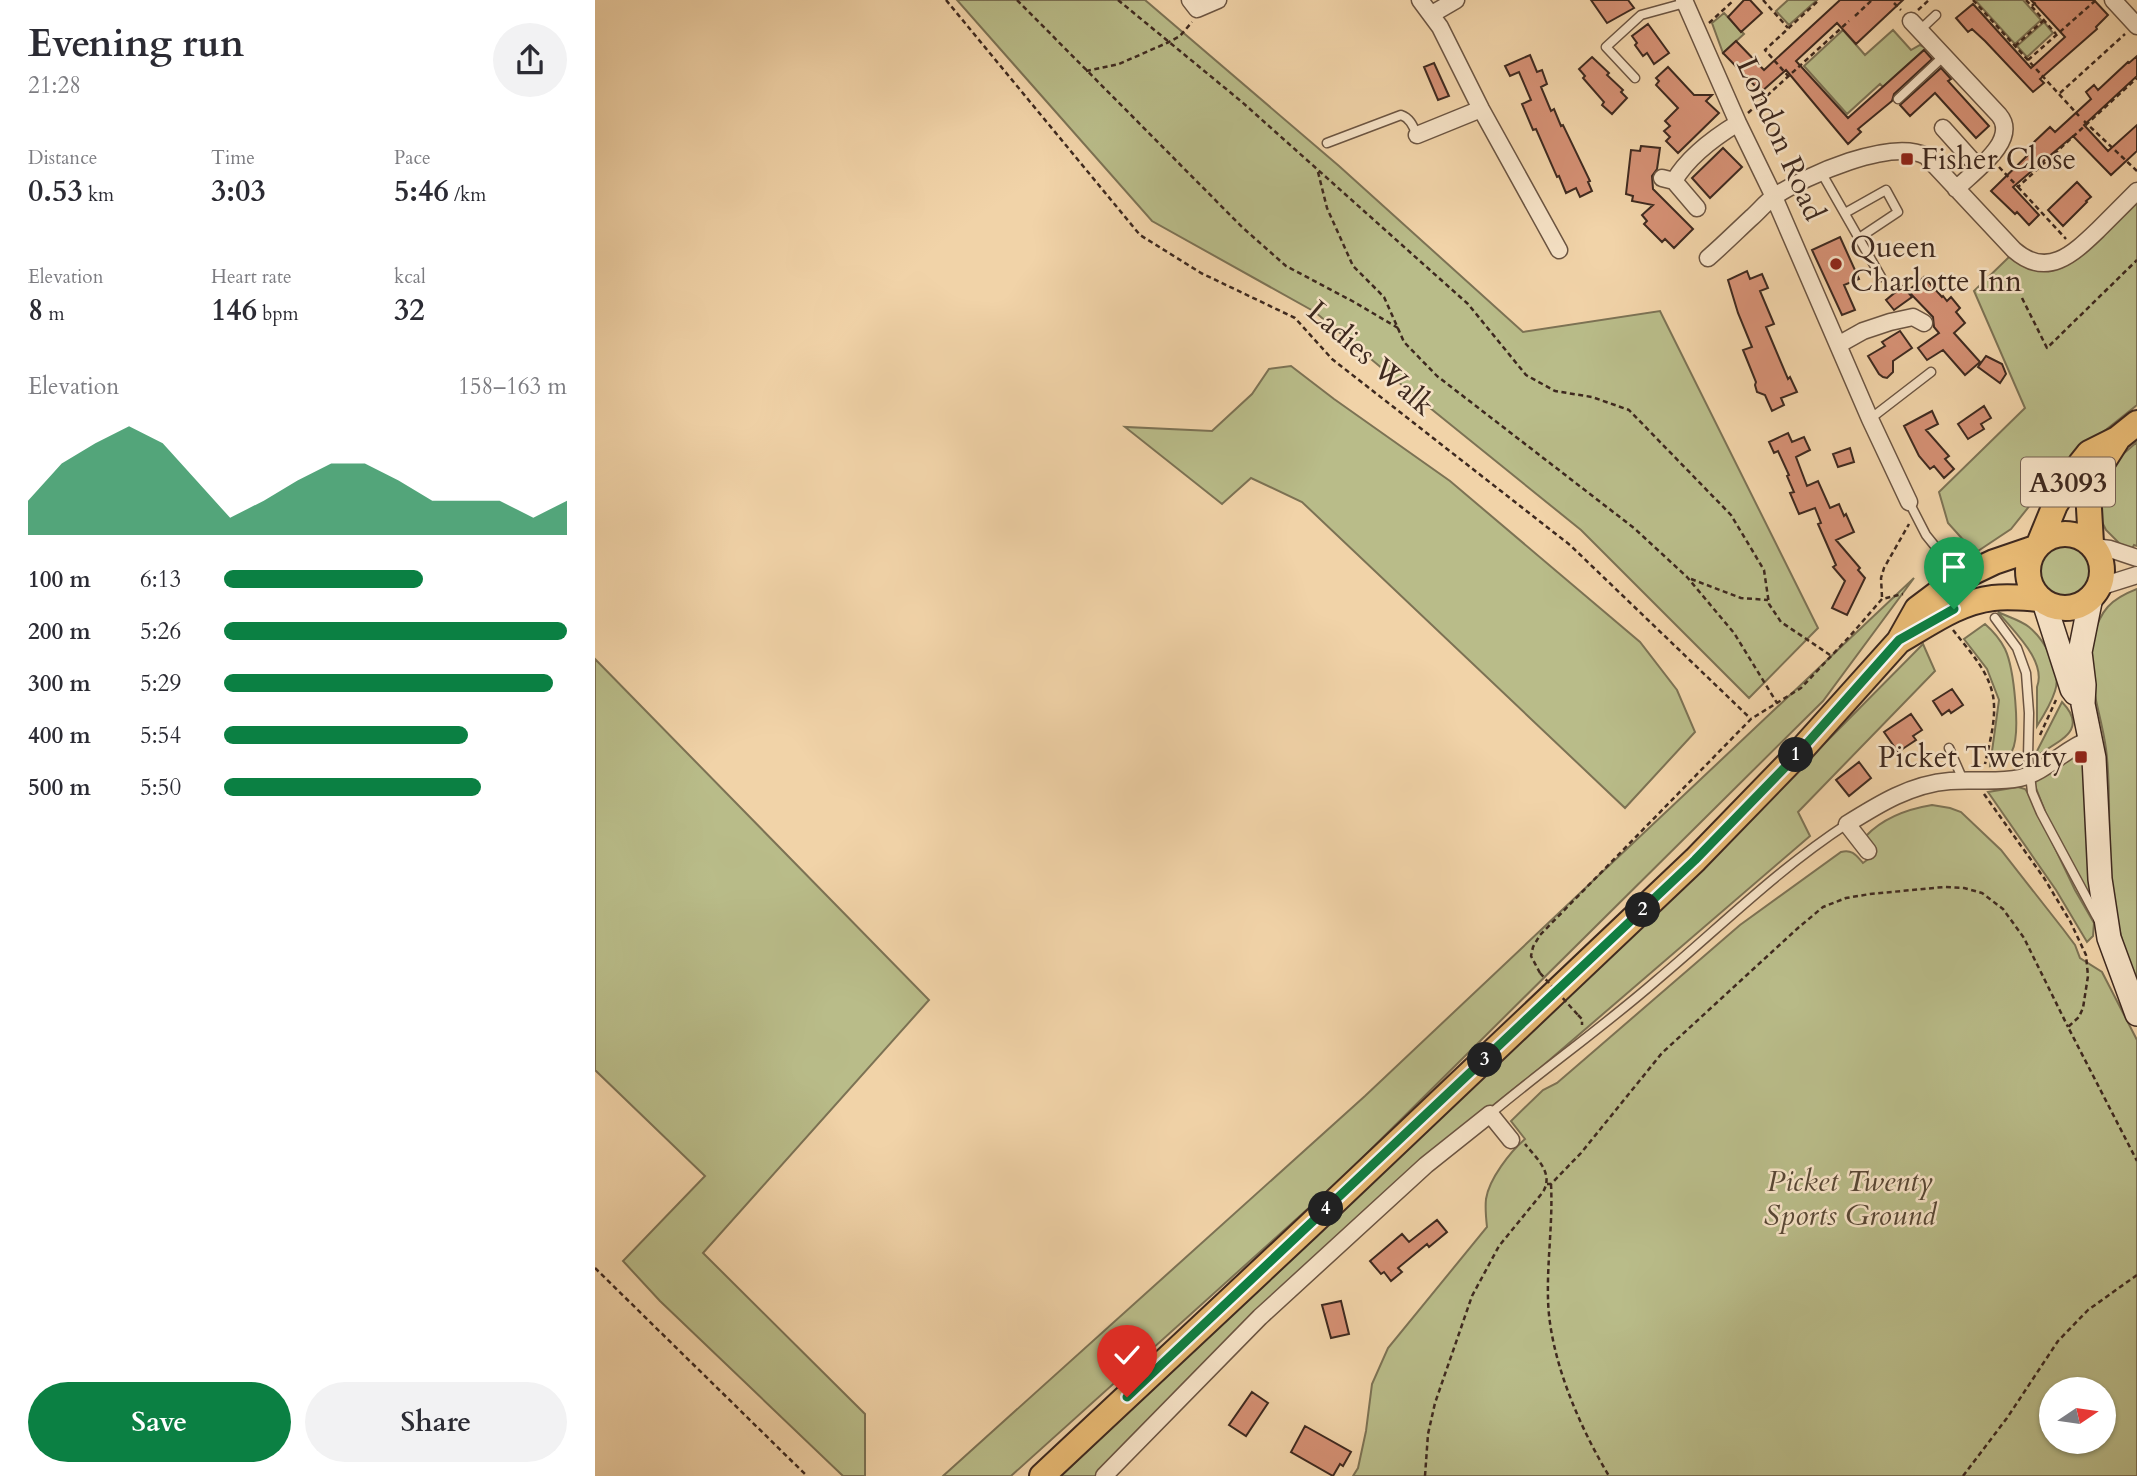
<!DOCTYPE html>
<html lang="en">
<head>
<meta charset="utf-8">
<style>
	:root { --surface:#fff; --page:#f2f2f3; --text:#2b2b33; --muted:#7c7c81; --accent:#0b8043 }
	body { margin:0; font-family:Cardo,serif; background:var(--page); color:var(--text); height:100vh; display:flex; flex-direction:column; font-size:26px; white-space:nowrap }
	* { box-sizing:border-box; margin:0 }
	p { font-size:23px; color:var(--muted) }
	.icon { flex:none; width:38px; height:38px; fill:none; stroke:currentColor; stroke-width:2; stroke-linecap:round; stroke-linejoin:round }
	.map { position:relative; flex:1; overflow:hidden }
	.side { display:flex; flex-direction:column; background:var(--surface); width:595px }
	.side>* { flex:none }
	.needle { width:46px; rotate:77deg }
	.controls { position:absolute; left:1444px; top:1377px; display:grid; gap:14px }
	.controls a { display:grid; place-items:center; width:77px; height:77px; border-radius:50%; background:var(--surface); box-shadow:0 2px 5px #0004; font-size:35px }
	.pin { position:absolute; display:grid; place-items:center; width:60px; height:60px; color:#fff; margin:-72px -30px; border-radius:50% 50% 50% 0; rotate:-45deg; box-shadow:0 0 7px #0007 }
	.pin .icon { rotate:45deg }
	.km { position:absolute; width:35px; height:35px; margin:-18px; border-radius:50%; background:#222; color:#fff; font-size:19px; line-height:35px; text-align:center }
	.round { display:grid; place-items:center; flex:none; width:74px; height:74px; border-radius:37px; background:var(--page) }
	.headline { display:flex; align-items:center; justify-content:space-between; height:119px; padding:0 28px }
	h1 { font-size:38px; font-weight:700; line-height:52px }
	.metrics { display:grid; grid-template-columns:repeat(3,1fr); gap:10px; height:119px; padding:7px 28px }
	.metrics div { display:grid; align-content:center }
	.metrics b { font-size:30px; font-weight:700 }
	.metrics small { font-size:19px; font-weight:400 }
	.metrics p { font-size:19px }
	.chart { height:196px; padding:14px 28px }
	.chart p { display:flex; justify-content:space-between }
	.chart svg { width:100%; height:126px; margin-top:7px; fill:var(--accent); opacity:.7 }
	.cta { display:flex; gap:14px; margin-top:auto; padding:14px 28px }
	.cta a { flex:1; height:80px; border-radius:42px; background:var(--accent); color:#fff; font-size:28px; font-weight:700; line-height:80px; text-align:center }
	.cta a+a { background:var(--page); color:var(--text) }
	ul { padding:0 28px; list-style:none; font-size:23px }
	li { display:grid; grid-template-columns:112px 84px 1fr; align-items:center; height:52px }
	li i { height:18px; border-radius:9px; background:var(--accent) }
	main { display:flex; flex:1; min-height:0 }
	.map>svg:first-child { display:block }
	.green { fill:#b9bc89; stroke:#7c7254; stroke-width:2; fill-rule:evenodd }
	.building { fill:#d59074; stroke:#3e291f; stroke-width:2 }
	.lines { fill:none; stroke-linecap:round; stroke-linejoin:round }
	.lane-casing { stroke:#6b5441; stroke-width:11 }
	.street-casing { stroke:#6b5441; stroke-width:19 }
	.secondary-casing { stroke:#3e291f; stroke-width:26 }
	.primary-casing { stroke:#3e291f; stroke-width:28 }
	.path { stroke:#3e291f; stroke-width:2.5; stroke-dasharray:5 3.5; stroke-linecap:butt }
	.lane { stroke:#f6e2c6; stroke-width:8 }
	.street { stroke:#f6e2c6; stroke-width:16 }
	.secondary { stroke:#f6e2c6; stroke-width:23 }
	.primary { stroke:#e8ba74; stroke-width:24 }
	.path-bridge { stroke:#3e291f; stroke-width:2.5; stroke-dasharray:5 3.5; stroke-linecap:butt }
	.route-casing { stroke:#fff; stroke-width:14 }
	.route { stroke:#0b8043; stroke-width:9 }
	.poi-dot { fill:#8f2418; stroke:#f6e2c6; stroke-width:2.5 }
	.labels { text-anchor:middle; stroke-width:5; stroke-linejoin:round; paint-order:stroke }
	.shield { fill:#f6e2c6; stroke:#756051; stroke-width:2 }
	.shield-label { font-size:28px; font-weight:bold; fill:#3e291f }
	.street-label { font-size:30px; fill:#3e291f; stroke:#f6e2c6 }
	.poi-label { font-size:30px; fill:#3e291f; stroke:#f6e2c6; text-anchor:start }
	.park-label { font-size:30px; font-style:italic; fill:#574634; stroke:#f6e2c6 }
</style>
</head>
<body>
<main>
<section class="side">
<div class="headline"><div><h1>Evening run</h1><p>21:28</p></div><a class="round"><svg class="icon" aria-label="share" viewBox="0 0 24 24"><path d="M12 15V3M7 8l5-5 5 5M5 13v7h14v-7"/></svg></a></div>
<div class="metrics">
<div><p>Distance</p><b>0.53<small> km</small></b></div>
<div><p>Time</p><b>3:03</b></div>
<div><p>Pace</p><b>5:46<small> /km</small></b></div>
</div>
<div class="metrics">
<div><p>Elevation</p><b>8<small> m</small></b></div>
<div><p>Heart rate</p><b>146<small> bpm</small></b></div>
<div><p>kcal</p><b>32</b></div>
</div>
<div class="chart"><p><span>Elevation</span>158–163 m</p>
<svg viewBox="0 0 160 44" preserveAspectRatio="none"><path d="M0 44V32L10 19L20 12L30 6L40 12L50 25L60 38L70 32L80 25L90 19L100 19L110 25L120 32L130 32L140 32L150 38L160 32V44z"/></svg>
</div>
<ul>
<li><b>100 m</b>6:13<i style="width:58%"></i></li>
<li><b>200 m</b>5:26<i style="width:100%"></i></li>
<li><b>300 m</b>5:29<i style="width:96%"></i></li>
<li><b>400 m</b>5:54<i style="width:71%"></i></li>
<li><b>500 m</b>5:50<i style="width:75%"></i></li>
</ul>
<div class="cta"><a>Save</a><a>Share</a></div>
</section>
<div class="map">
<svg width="1542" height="1476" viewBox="0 0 1542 1476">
	<rect width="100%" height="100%" fill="#f1d3a8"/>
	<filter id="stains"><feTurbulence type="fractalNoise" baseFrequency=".00286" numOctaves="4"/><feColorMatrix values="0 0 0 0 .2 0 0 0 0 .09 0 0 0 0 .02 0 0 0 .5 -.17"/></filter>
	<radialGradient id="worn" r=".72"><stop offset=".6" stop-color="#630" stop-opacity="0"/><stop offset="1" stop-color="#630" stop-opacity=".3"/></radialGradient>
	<path class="green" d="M362 0H550L744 166 928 332 1065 311 1223 628 1154 698 986 530 814 391 720 312 557 221Z
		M1193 0H1222L1194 25 1181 11Z
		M1380 0H1428L1446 20 1420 44Z
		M1129 13 1149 34 1128 53 1117 23Z
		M1449 22 1458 33 1432 57 1422 46Z
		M1248 30 1270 55 1298 30 1316 50 1325 45 1331 48 1288 87 1285 84 1252 114 1209 66Z
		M1542 198V405L1468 464 1416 529 1380 553 1353 523 1344 492 1430 408 1379 291 1415 256C1453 285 1470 267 1499 240 1513 226 1528 212 1542 198Z
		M696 366 739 399 855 481 1045 642 1082 690 1100 732 1030 808 707 502 656 478 627 504 530 427 617 431 657 394 674 369Z
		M1542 442V546L1539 545 1536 551 1526 545 1511 530 1507 522 1503 494 1520 461Z
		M1444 571a26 26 0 1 1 52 0a26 26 0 1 1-52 0Z
		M1319 578 1228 701 747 1178 416 1476H348L770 1096Z
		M1542 589V992C1529 950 1516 906 1515 861 1513 824 1516 786 1511 749 1506 711 1490 677 1498 638 1505 610 1516 599 1542 589Z
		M1403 612C1413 617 1425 620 1434 627 1450 640 1467 671 1460 691 1456 704 1449 715 1442 726V687C1452 661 1418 631 1403 612Z
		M1390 624C1398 631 1405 639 1410 649 1419 668 1426 734 1417 751 1412 760 1405 763 1395 766L1404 700 1392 669 1369 639Z
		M1328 644 1340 671 1203 812 1215 836 944 1069 826 1163 503 1476H466L1147 827Z
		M0 659 334 1000 108 1253 270 1414V1476H248L65 1301 28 1261 110 1176 0 1070Z
		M1467 702C1494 730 1465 740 1443 755L1442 751Z
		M1480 756 1489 761 1498 897 1496 898 1453 819 1439 783 1440 781Z
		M1423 787 1430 789 1435 796 1480 890 1499 923 1498 936 1492 942 1461 890 1393 792Z
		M1337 805 1355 808 1366 812 1406 850 1468 929 1480 945 1485 958 1507 972 1542 1040V1476H758L763 1468 771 1431 777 1384 793 1348 892 1227C891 1218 890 1208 891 1199 894 1179 915 1152 930 1139L916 1121 948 1090 962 1083 991 1058 1145 925 1246 852C1257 849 1261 855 1268 863L1280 854 1271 836C1288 818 1313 809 1337 805ZM1456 1390H1508V1442H1456Z"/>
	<path class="building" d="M996 0H1033L1039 8 1012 23Z
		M1149 0H1155L1167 13 1146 32 1133 17Z
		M1245 0H1308L1261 44 1242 23 1201 61 1253 118 1329 50 1337 59 1299 94 1297 101 1263 129 1266 132 1253 144 1191 70 1166 92 1128 53 1141 41 1169 70Z
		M1436 0H1499L1513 15 1501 27 1502 29 1445 79 1449 83 1438 92 1390 41 1377 29 1373 32 1361 18 1378 4 1436 68 1470 37Z
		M1053 24 1074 53 1059 64 1052 53 1048 56 1040 45 1042 43 1037 36Z
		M935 55 942 72 947 70 952 84 946 87 956 111 959 109 966 126 968 125 995 181 993 182 997 191 985 197 981 188 971 193 964 176 962 177 941 129 938 130 927 104 936 100 924 72 915 76 910 66Z
		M1542 56V76L1489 125 1513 151 1542 125V151L1516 175 1478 136 1418 187 1444 215 1434 225 1422 212 1420 214 1396 191 1440 148 1437 144 1455 127 1460 132 1496 99 1491 92 1499 85 1503 90 1533 62 1534 63Z
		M997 57 1014 73 1012 75 1028 90 1026 92 1032 98 1017 114 1007 105 1009 102 988 78 990 76 984 69Z
		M839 63 854 96 843 100 829 67Z
		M1073 67 1099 95H1117L1111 101 1124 113 1083 153 1071 141 1075 137 1069 131 1075 126 1070 121 1083 108 1061 85 1064 81 1061 78Z
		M1346 68 1356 79 1353 81 1394 126 1381 138 1340 93 1315 116 1305 105Z
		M1046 146 1065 148 1062 169 1057 176 1058 189 1098 229 1079 248 1070 239 1067 242 1049 224 1052 221 1047 215 1058 205 1037 201 1038 196 1031 194 1036 150 1045 151Z
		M1128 148 1147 167 1115 198 1097 178Z
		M1482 182 1496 197 1491 201 1492 202 1468 226 1453 210Z
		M1245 237 1264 279 1249 285 1260 310 1247 315 1217 250Z
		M1152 271 1155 279 1167 274 1173 288 1165 291 1179 324 1171 327 1193 379 1195 377 1202 392 1186 398 1189 405 1177 411 1170 395 1162 392 1160 385 1161 382 1148 350 1157 347 1143 313 1133 280Z
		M1329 277 1347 297 1348 296 1352 301 1356 297 1365 308 1361 312 1370 323 1359 333 1385 362 1370 375 1348 350 1332 360 1323 348 1344 333 1339 327 1338 317 1313 291Z
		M1308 286 1317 297 1299 310 1291 300Z
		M1305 331 1317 348 1298 361V372L1292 378 1288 377 1284 374 1273 356 1290 346 1287 342Z
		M1391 356 1407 364 1411 374 1405 383 1383 367Z
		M1389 406 1396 418 1386 424 1389 429 1373 439 1363 424Z
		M1337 411 1343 424 1331 430 1354 456 1350 459 1359 469 1349 478 1339 466 1335 469 1324 456 1309 426Z
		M1193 433 1197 442 1209 437 1215 450 1201 457 1212 486 1223 481 1235 508 1244 504 1249 516 1251 514 1259 532 1241 540 1265 568 1263 570 1270 578 1252 615 1237 608 1250 581 1238 567 1241 565 1223 524 1226 523 1220 508 1204 514 1195 493 1199 492 1192 476 1194 475 1183 451 1179 453 1174 442Z
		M1255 448 1259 462 1243 467 1238 454Z
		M1357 689 1368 705 1356 713 1354 710 1347 715 1338 701Z
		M1316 714 1327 730 1318 736 1321 740 1303 752 1289 732Z
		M1264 762 1276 778 1254 796 1241 780Z
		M842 1220 852 1232 834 1247 832 1244 803 1268 807 1272 796 1281 789 1272 786 1274 775 1261 807 1234 814 1242Z
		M746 1301 754 1334 736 1338 727 1305Z
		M657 1392 673 1403 651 1436 634 1425Z
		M710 1426 756 1452 748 1466 745 1464 738 1476 696 1452Z"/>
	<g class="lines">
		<g class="lane-casing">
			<path id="lane" d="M1325 30 1341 15
				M1040 78 1011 47 1046 15 1090 3
				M1303 99 1349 56
				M732 143 806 115C815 118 818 126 822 135
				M1226 172 1286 277
				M1250 213 1291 190 1303 212 1264 238
				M1275 419 1336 372
				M1314 502 1331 535 1356 566
				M1400 618 1422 648 1431 673 1434 713 1433 758 1437 792 1446 813 1504 921
				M1354 748 1368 780
				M895 1114C950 1068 1008 1027 1062 980 1125 927 1183 869 1252 824"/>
		</g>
		<g class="street-casing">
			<path id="street" d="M595 0 602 9 623 0
				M825 0 845 27 886 109 964 250
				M1089 0 1143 123 1179 197 1275 419 1314 502
				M1518 0 1542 26
				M837 14 861 0
				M1316 21 1404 115C1425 140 1378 172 1361 189
				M1348 128 1383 167
				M822 135 886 109
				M1067 178 1079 181 1102 208
				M1079 181C1093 157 1120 137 1143 123
				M1113 258C1128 245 1142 231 1156 218 1164 211 1171 202 1180 196 1212 175 1296 138 1331 156L1419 250C1452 279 1478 254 1503 230 1516 217 1529 204 1542 191
				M1243 345 1268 331 1295 322 1318 317 1329 323
				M1499 547 1515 549 1542 558
				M1504 587 1542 575
				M1273 851 1252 824C1284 804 1316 784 1355 781 1378 779 1402 783 1425 778 1451 772 1470 748 1496 739
				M509 1476 665 1317 831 1165 895 1114 916 1140"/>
		</g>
		<g class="secondary-casing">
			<path id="secondary" d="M1496 597 1485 652 1489 685 1488 704 1499 758 1505 879 1514 938 1542 1014
				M1449 602 1477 689 1480 693"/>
		</g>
		<g class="primary-casing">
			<path id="primary" d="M1433 571a37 37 0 1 1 74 0a37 37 0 1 1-74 0Z
				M1496 543 1493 491 1501 473 1522 440
				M1444 544 1460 505 1486 463 1494 453 1522 439 1542 423
				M1304 641C1334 624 1363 602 1398 598 1414 596 1430 598 1446 599
				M447 1476 713 1227 1100 860 1199 758 1304 641 1322 609 1346 591 1376 573 1399 562 1440 548"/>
		</g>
		<path class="path" d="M351 0 545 235 606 273 700 318 737 359 975 545 1156 719
			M422 0 647 227 691 266 759 302 803 328
			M523 0 647 102 873 304 931 375 960 391 997 397 1034 410 1136 515 1169 570 1174 604 1186 622 1235 655
			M1168 0 1193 28
			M1378 0 1484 116
			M1431 0 1461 34
			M1299 3 1306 10
			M1437 6 1443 0
			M1323 10 1334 0
			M1260 16 1277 0
			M1114 23 1139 0
			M1420 46 1449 20
			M1433 60 1501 0
			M491 71 524 64 574 42 585 36 597 22
			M1194 77 1170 50 1224 0
			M1465 93 1530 34
			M1153 113 1254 21
			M1489 121 1542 171
			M1404 167 1423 187 1542 78
			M723 172 732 208 758 266 789 297 809 342 842 376 1039 528 1092 577 1139 633 1182 703
			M1423 187 1471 239
			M1427 298 1452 348 1542 260
			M1096 579 1146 598 1173 600
			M1287 597 1286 578 1289 568 1314 524
			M1358 630C1375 652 1398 675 1399 705 1400 724 1394 745 1390 764
			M1445 735 1461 700
			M1389 794 1449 878 1475 921 1491 955 1493 976 1488 1008 1484 1017 1473 1027 1542 1161
			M945 973 936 956 938 947 945 935 1156 719 1206 688 1255 636 1287 599 1308 594
			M983 1015 987 1019V1025
			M952 1184H956L986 1153 1067 1053 1203 928 1228 907 1251 898 1275 894 1349 887 1369 888 1387 893 1408 909 1429 938 1473 1027
			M956 1184C958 1222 952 1260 953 1298 954 1357 984 1426 1014 1476
			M0 1268 212 1476
			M830 1476 833 1434 840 1403 877 1296 904 1246 948 1192C959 1173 942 1159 930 1144
			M1368 1476 1412 1418 1463 1341 1493 1310 1542 1275"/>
		<use href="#lane" class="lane"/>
		<use href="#street" class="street"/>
		<use href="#secondary" class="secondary"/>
		<use href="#primary" class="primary"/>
		<path class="path-bridge" d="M945 973 983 1015"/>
	</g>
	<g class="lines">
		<g class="route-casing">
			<path id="route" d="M532 1397 1100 860 1199 758 1304 640 1359 609"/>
		</g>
		<use href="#route" class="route"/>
	</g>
	<g class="poi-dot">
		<rect x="1305" y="152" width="14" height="14" rx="3.5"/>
		<circle cx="1241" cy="264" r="7"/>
		<rect x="1479" y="750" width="14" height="14" rx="3.5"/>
	</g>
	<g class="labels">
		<rect class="shield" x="1426" y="457.5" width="94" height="49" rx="5"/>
		<g class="shield-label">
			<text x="1473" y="492">A3093</text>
		</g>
		<g class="street-label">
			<text transform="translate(1186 139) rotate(66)" y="10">London Road</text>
			<text transform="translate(776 358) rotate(41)" y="10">Ladies Walk</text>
		</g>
		<g class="poi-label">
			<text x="1326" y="169">Fisher Close</text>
			<text x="1255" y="257">Queen<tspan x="1255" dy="34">Charlotte Inn</tspan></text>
			<text x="1472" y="767" text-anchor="end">Picket Twenty</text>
		</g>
		<g class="park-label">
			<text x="1255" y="1191">Picket Twenty<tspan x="1255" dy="34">Sports Ground</tspan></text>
		</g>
	</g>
	<rect width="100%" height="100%" filter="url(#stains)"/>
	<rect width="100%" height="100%" fill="url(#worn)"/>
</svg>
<div class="controls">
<a><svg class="needle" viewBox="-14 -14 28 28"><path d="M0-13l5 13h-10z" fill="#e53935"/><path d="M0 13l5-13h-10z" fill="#7c7c81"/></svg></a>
</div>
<div class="pin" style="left:1359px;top:609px;background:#1e9e55"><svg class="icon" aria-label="arrive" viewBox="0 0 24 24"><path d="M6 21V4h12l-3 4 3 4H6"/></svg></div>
<div class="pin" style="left:532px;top:1397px;background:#d93025"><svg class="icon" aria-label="check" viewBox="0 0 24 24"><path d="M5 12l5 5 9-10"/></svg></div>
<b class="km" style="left:1201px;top:755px">1</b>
<b class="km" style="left:1048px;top:910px">2</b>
<b class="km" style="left:890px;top:1060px">3</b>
<b class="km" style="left:731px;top:1209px">4</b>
</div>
</main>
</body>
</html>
